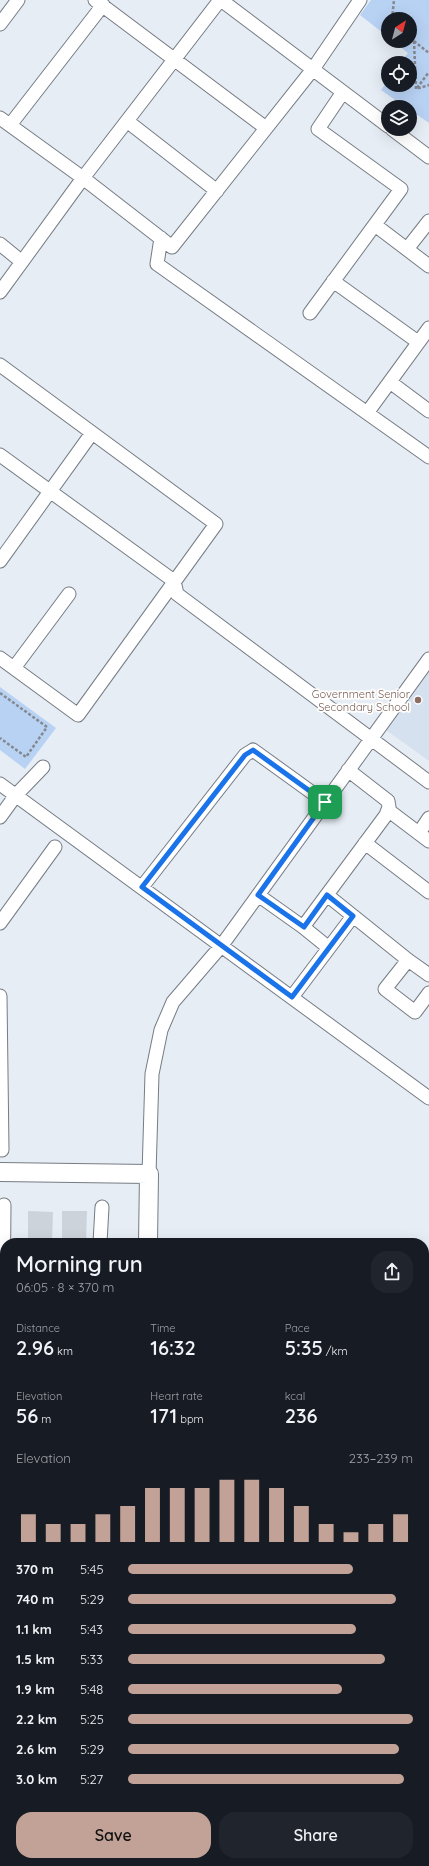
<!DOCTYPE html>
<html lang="en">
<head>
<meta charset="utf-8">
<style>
	:root { --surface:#171b24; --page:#20242c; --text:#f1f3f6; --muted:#9ea1a6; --accent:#c2a297 }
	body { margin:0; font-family:Quicksand,sans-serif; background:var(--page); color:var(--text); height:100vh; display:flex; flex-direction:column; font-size:15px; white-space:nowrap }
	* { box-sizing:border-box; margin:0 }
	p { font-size:13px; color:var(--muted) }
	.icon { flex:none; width:22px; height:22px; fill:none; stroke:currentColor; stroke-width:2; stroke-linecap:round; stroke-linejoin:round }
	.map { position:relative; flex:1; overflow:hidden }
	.side { position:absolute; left:0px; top:1238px; width:429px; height:628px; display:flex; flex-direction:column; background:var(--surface); border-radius:16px 16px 0 0; box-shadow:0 4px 16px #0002 }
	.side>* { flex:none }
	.needle { width:26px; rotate:36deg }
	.fabs { position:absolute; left:381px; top:12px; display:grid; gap:8px }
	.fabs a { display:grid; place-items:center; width:36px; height:36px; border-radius:50%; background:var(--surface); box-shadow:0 4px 16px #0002; font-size:20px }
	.pin { position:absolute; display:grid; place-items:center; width:34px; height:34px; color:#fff; margin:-17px; border-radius:8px; box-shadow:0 2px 6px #0006 }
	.round { display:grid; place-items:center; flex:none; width:42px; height:42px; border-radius:16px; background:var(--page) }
	.overview { display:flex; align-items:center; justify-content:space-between; height:68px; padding:0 16px }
	h1 { font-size:22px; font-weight:600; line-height:30px }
	.stats { display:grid; grid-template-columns:repeat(3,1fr); gap:6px; height:68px; padding:4px 16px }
	.stats div { display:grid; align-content:center }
	.stats b { font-size:20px; font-weight:600 }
	.stats small { font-size:11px; font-weight:400 }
	.stats p { font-size:11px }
	.chart { height:112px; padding:8px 16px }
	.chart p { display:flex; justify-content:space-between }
	.chart svg { width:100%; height:72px; margin-top:4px; stroke:var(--accent); stroke-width:6 }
	.action { display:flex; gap:8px; margin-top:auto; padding:8px 16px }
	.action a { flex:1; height:46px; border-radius:16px; background:var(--accent); color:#111; font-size:16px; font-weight:600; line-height:46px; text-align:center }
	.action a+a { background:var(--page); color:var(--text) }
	ul { padding:0 16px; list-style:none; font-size:13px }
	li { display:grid; grid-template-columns:64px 48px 1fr; align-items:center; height:30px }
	li i { height:10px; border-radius:5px; background:var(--accent) }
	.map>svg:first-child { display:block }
	.built { fill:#d6e1f0 }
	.green { fill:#b8d2f4 }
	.building { fill:#ccd3db }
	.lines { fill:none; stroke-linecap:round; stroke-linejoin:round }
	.street-casing { stroke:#767c84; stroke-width:15 }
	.secondary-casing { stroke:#767c84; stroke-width:20 }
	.path { stroke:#84898f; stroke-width:2.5; stroke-dasharray:3 2; stroke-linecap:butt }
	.street { stroke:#fff; stroke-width:13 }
	.secondary { stroke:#fff; stroke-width:18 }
	.route-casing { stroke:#fff; stroke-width:8 }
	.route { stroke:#1a73e8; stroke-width:5 }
	.education-dot { fill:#8d6e63; stroke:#fff; stroke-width:1.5 }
	.labels { text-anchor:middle; stroke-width:3.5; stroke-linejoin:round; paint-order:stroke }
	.education-label { font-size:11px; fill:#785e54; stroke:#fff; text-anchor:end }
</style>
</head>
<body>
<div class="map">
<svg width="429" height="1866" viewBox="0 0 429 1866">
	<rect width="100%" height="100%" fill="#e6edf5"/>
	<path class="built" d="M429 671V761L386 730Z"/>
	<path class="green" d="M371 0H429V123L410 110V107H405L381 90 388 80V85H410V63H400L408 53 393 41H410V19H388V37L360 15Z
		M0 687 56 728 25 769 0 750Z
		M0 1536H5V1611L0 1610Z
		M0 1742H5V1861H79V1866H0Z"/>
	<path class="building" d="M28 1211 53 1212 52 1243H28Z
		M62 1211H87L86 1243H62Z"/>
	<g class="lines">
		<g class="street-casing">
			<path id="street" d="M95 0 266 128
				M221 0 388 126
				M0 24 18 0
				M0 118 83 178 172 247 313 69 360 0
				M127 121 217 191
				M10 125 103 5
				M392 129 429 157
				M375 225 429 266
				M161 238 157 264 429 457
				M0 244 22 262
				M407 249 429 221
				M333 281 418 342
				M0 292 83 178 220 0
				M310 313 401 189 318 129 343 92
				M0 365 216 524 78 715 0 658
				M390 382 429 411
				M367 413 429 328
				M0 455 174 581 177 594 429 782
				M0 561 92 433
				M14 668 69 594
				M0 784 429 1098
				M388 810 429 841
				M0 817 16 795 43 767
				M419 833 429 818
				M365 843 429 892
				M142 887 245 755 253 750 325 802
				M258 895 303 927 329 948
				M327 895 408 960 429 975
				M0 923 55 847
				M303 927 386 815 389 807 388 801 348 770
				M408 960 385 989 415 1012 429 993
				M0 996 2 1150
				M292 997 353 916
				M149 1174 152 1074 161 1030 173 1002 222 945 429 659
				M100 1243 102 1207
				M2 1419 4 1205
				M424 1466 429 1460
				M424 1504 429 1508
				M0 1507 5 1508
				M424 1597 429 1601
				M0 1627H5
				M0 1723H5
				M91 1866V1861
				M205 1866V1861"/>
		</g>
		<g class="secondary-casing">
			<path id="secondary" d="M0 1172 149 1174 148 1243
				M254 1866V1861"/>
		</g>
		<path class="path" d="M392 19 394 0
			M410 38 429 53
			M414 41 416 89 429 85
			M417 88 429 72
			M0 693 47 727 26 757 0 738"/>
		<use href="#street" class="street"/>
		<use href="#secondary" class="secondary"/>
	</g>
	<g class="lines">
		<g class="route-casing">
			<path id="route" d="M253 750 325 802 258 895 304 927 327 895 353 916 292 997 142 887 245 755Z"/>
		</g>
		<use href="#route" class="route"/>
	</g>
	<circle class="education-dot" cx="418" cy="700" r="4"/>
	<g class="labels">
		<g class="education-label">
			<text x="410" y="698">Government Senior<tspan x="410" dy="13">Secondary School</tspan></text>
		</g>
	</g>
</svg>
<div class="fabs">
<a><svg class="needle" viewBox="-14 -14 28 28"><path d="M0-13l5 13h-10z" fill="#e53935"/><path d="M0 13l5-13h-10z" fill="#9ea1a6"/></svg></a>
<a><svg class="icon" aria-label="locate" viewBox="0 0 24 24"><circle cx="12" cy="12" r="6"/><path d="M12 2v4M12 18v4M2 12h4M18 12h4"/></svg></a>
<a><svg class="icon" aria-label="layers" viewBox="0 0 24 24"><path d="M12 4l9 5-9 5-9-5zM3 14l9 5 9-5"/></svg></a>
</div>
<div class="pin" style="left:325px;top:802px;background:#1e9e55"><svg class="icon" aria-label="arrive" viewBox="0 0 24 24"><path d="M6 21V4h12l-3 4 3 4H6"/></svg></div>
<section class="side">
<div class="overview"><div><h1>Morning run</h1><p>06:05 · 8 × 370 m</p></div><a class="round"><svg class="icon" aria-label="share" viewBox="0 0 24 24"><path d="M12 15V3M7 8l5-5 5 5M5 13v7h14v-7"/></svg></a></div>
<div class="stats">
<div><p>Distance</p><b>2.96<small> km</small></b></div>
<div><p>Time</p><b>16:32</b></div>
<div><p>Pace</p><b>5:35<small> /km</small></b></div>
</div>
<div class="stats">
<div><p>Elevation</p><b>56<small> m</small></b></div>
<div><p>Heart rate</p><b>171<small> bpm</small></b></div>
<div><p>kcal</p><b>236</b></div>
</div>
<div class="chart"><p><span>Elevation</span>233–239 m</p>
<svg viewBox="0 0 160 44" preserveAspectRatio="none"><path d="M5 44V27M15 44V33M25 44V33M35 44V27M45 44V22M55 44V11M65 44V11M75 44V11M85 44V6M95 44V6M105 44V11M115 44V22M125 44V33M135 44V38M145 44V33M155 44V27"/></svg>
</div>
<ul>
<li><b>370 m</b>5:45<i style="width:79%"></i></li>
<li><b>740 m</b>5:29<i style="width:94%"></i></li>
<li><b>1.1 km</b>5:43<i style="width:80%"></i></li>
<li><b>1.5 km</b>5:33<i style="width:90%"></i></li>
<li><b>1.9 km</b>5:48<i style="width:75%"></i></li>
<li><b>2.2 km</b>5:25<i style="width:100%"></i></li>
<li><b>2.6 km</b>5:29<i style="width:95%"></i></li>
<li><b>3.0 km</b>5:27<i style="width:97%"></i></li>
</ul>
<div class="action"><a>Save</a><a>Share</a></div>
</section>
</div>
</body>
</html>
